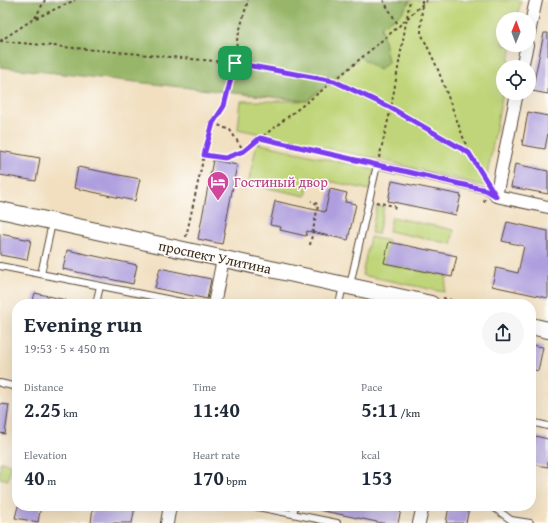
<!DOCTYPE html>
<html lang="en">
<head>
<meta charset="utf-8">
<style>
	:root { --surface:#fff; --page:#f6f6f7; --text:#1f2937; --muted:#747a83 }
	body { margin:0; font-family:"Gentium Book Plus",serif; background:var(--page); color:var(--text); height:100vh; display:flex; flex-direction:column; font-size:15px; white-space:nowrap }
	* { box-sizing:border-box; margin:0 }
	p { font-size:13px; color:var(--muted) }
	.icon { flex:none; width:22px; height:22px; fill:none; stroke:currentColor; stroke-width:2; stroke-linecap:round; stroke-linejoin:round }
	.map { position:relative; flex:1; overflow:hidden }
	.sheet { position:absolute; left:12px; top:299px; width:524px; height:212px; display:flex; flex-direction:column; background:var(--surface); border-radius:16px; box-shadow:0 4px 16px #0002 }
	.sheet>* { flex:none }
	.needle { width:26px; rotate:1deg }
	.fabs { position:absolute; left:496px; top:12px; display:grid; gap:8px }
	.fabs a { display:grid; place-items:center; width:40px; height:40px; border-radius:50%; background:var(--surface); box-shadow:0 4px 16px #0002; font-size:20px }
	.pin { position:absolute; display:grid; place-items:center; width:34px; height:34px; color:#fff; margin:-17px; border-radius:8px; box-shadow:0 2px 6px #0006 }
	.round { display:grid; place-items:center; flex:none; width:42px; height:42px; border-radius:21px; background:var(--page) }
	.summary { display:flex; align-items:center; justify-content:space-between; height:68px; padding:0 12px }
	h1 { font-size:22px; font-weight:700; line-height:30px }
	.figures { display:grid; grid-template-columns:repeat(3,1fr); gap:6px; height:68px; padding:4px 12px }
	.figures div { display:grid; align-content:center }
	.figures b { font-size:20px; font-weight:700 }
	.figures small { font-size:11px; font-weight:400 }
	.figures p { font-size:11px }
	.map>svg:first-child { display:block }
	.green { fill:#c0d579; stroke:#7e804c }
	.forest { fill:#98b669; stroke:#6a7044 }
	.building { fill:#ae9ede }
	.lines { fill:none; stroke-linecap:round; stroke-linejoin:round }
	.service-casing { stroke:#564536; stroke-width:8 }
	.minor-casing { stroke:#564536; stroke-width:14 }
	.tertiary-casing { stroke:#564536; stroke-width:18 }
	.path { stroke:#564536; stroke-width:2; stroke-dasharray:3 3; stroke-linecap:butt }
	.service { stroke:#fff; stroke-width:6 }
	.minor { stroke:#fff; stroke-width:12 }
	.tertiary { stroke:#fff; stroke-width:16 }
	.route-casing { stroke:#fff; stroke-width:8 }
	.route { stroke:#7c3aed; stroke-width:5 }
	.labels { text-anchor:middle; stroke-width:3; stroke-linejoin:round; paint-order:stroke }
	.hotel-label { font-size:14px; fill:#b23c85; stroke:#fdfcf7; text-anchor:start }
	.street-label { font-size:14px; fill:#3b2a1e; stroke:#fdfcf7 }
</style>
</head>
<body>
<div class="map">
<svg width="548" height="523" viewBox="0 0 548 523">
	<rect width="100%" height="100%" fill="#fdfcf7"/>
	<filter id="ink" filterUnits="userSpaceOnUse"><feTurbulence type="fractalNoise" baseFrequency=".025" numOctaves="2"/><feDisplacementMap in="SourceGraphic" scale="8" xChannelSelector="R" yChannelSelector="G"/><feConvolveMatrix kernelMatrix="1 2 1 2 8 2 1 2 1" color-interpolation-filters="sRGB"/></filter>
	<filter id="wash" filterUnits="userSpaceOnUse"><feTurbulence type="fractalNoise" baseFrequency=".012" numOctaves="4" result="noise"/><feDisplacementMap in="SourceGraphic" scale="16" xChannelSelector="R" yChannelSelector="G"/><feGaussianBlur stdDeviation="0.9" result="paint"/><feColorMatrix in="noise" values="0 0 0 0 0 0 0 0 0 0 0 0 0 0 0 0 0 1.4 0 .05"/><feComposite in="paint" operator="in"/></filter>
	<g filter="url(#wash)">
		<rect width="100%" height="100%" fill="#f1dfc0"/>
		<path class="green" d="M408 0H521L517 19H503V45H512L508 67H503V92L485 186 378 159 238 129 241 101H307L360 57 379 70 388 62 381 26 400 15 410 2Z
			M257 143 374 170 370 190 310 177 306 196 248 184Z
			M377 206 384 207 378 234 371 233Z
			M392 217 454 230 451 244 389 231Z
			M370 237 389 241 384 263 447 276 444 292 362 275Z
			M0 462 11 464 8 480 0 478Z"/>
		<path class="forest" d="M0 0H408L410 1 400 15 381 26 388 62 379 70 360 57 307 101 0 67Z"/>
		<g id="blocks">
			<path class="building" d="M544 33H548V94L532 91Z
				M528 112 548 116V133L545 149 522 145Z
				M0 151 40 158 36 181 0 175Z
				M213 160 237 165 222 244 198 239Z
				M515 164 548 171V194L511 187Z
				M78 167 140 179 135 201 74 188Z
				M392 181 461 195 456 215 388 201Z
				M330 189 347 193 345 202 356 204 348 240 307 231 306 236 280 230 281 227 270 225 275 201 325 212Z
				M507 222 548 231V298L492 286 496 268 518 273 524 246 502 241Z
				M0 234 31 240 27 260 0 255Z
				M389 242 457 256 452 277 384 263Z
				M67 250 137 265 133 284 63 269Z
				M160 268 211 279 207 299 155 288Z
				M35 293 66 300 65 304H32Z
				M531 345 543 347 538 371 531 369Z
				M0 404 9 405 5 434 0 433Z
				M531 435 548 439V467L531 464Z
				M18 506H41L38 522 15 518Z
				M93 506H135L132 523H91Z
				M319 506H402L398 523H382L319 510Z
				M449 506H459L469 508 466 523H446Z"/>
		</g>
	</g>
	<g filter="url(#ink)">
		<use href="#blocks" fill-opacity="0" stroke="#564536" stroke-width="1"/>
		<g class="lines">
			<g class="service-casing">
				<path id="service" d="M0 266 192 304
					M41 274 52 223
					M350 285 377 165 486 190 496 196
					M96 304 100 286
					M339 304 343 286
					M0 383 17 387
					M531 422 548 426
					M253 506 337 523
					M492 506 511 520 530 523
					M293 514 295 506"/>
			</g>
			<g class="minor-casing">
				<path id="minor" d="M529 33 536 0
					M522 67 527 45
					M517 93 496 196 548 207
					M214 304 223 259
					M167 523 170 506
					M419 523 423 506"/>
			</g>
			<g class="tertiary-casing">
				<path id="tertiary" d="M0 210 431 304
					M531 326 548 330"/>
			</g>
			<path class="path" d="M383 0 399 26
				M422 0 421 33 437 67 469 153
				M36 18 75 0
				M0 41 235 63 334 81 391 108 469 153 488 183
				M0 41 35 18 45 0
				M213 123 230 130 244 151
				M260 138 370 164
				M204 155 213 123 224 106 235 63 237 40 248 0
				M379 158 391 108 410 0
				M376 202 394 206 396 211
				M484 202 485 197
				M186 237 204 155 225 158 244 151 334 81 399 26 427 0
				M310 245 318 206 317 204 311 201
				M443 298 463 303"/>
			<use href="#service" class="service"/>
			<use href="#minor" class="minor"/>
			<use href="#tertiary" class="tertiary"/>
		</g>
	</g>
	<g class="lines" filter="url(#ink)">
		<g class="route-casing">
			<path id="route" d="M235 63 334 81 391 108 469 153 496 196 486 190 260 138 244 151 225 158 204 155 213 123 224 106Z"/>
		</g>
		<use href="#route" class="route"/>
	</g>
	<defs>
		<g id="hotel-pin" transform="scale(1.15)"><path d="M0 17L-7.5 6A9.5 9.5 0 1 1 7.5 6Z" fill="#d1479c" stroke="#fdfcf7"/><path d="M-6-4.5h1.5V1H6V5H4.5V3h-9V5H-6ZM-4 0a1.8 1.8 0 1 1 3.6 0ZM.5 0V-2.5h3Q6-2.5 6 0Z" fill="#fff"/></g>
	</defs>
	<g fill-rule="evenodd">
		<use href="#hotel-pin" x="218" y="182"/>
	</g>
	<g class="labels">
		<g class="hotel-label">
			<text x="234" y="187">Гостиный двор</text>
		</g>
		<g class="street-label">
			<text transform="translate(215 257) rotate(12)" y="5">проспект Улитина</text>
		</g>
	</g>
</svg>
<div class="fabs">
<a><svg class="needle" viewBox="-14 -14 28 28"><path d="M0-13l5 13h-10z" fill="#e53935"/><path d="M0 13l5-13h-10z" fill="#747a83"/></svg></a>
<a><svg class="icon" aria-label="locate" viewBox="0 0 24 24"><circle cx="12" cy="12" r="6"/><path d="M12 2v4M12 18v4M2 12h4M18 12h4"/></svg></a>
</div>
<div class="pin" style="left:235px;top:63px;background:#1e9e55"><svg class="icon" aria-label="arrive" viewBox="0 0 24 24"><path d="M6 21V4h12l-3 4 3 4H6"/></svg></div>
<section class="sheet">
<div class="summary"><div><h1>Evening run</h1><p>19:53 · 5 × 450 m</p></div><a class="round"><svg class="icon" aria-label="share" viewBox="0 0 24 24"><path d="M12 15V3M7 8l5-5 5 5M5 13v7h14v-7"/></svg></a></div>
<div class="figures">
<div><p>Distance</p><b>2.25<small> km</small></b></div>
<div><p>Time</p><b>11:40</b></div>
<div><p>Pace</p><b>5:11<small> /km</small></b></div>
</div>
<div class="figures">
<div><p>Elevation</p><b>40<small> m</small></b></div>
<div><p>Heart rate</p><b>170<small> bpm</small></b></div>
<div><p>kcal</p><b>153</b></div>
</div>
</section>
</div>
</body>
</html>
